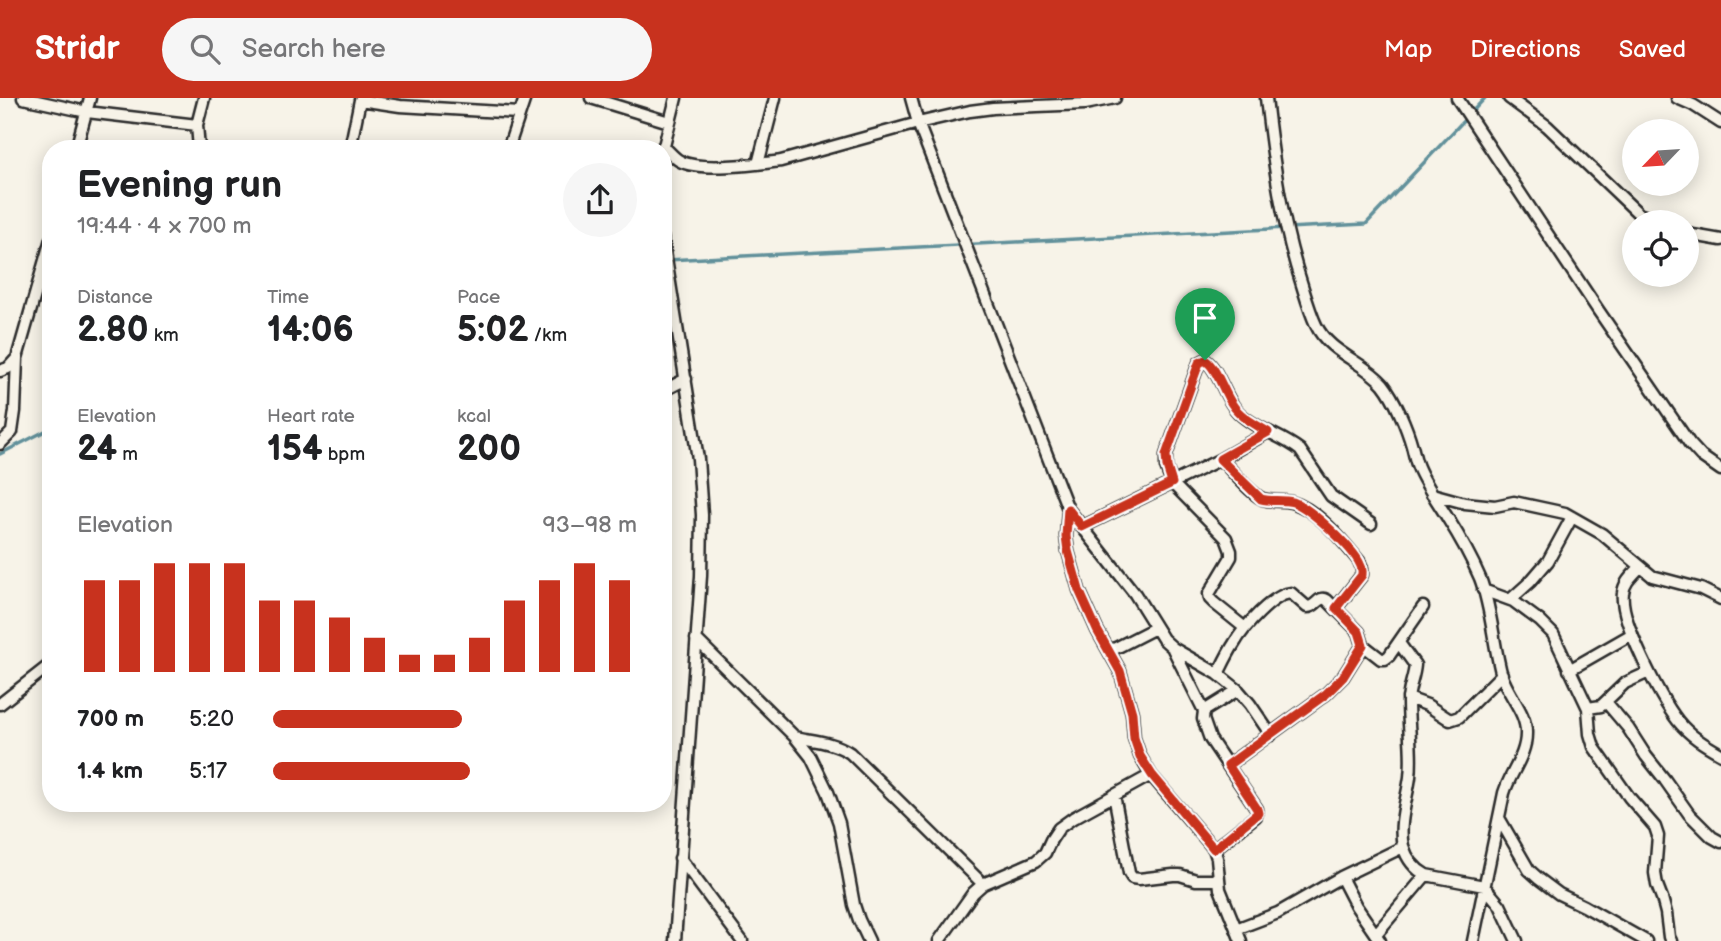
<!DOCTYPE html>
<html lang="en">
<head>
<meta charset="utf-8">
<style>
	:root { --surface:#fff; --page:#f6f6f6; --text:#202124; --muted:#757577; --accent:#c8321e }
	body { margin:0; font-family:"Balsamiq Sans",sans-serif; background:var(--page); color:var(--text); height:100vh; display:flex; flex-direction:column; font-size:26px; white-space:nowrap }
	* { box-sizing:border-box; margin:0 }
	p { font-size:23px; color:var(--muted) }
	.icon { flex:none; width:38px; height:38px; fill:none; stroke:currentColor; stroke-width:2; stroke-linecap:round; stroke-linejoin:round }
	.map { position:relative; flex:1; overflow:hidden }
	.panel { position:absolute; left:42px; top:42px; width:630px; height:672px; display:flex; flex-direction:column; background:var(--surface); border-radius:28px; box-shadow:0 4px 18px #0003 }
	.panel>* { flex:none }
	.needle { width:46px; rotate:245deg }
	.buttons { position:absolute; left:1622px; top:21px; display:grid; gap:14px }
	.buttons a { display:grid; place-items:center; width:77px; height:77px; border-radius:50%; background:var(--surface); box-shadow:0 4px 18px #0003; font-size:35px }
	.pin { position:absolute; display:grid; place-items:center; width:60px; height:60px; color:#fff; margin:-72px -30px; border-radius:50% 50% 50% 0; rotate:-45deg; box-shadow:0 0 7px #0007 }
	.pin .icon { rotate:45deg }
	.round { display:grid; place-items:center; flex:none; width:74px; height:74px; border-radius:37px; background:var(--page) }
	.head { display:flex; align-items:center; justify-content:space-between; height:119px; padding:0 35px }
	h1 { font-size:38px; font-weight:600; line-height:52px }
	.stats { display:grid; grid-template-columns:repeat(3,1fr); gap:10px; height:119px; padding:7px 35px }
	.stats div { display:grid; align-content:center }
	.stats b { font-size:35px; font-weight:600 }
	.stats small { font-size:19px; font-weight:400 }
	.stats p { font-size:19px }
	.chart { height:196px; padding:14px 35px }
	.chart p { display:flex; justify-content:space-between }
	.chart svg { width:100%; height:126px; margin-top:7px; stroke:var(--accent); stroke-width:6 }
	ul { padding:0 35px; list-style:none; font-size:23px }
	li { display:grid; grid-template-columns:112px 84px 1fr; align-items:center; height:52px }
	li i { height:18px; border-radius:9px; background:var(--accent) }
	header { display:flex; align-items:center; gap:42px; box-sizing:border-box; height:98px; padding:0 35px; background:var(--accent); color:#fff }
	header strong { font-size:33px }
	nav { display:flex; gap:38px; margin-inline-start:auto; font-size:24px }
	.search { width:490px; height:63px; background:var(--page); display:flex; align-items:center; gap:18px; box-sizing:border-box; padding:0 24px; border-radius:38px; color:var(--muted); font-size:26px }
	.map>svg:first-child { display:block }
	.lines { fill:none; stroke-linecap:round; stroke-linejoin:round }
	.stream { stroke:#62919b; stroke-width:3.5 }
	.minor-casing { stroke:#2b2b2b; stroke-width:15 }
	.minor { stroke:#f7f3e8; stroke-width:10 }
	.route-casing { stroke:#fff; stroke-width:14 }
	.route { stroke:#c8321e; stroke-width:9 }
</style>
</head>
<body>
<header>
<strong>Stridr</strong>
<div class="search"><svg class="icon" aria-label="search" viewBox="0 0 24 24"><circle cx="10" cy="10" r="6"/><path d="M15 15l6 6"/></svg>Search here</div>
<nav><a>Map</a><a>Directions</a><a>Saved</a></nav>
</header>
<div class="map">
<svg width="1721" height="843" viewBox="0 0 1721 843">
	<rect width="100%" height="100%" fill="#f7f3e8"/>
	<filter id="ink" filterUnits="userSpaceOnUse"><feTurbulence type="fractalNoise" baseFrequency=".0143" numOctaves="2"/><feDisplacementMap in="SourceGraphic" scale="14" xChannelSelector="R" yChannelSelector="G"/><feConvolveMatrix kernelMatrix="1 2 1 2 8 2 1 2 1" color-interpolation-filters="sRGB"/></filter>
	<g filter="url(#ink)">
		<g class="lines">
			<path class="stream" d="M667 162 1366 126 1485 0
				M0 356 51 330"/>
			<g class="minor-casing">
				<path id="minor" d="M23 0 87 14 197 27
					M591 0 669 24
					M911 0 918 25 1068 411 1135 496 1163 541 1173 550 1218 576 1238 592 1250 606 1271 637
					M1266 0C1273 63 1282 126 1302 187 1306 200 1310 214 1316 227 1329 255 1363 263 1383 286 1395 301 1407 330 1412 348 1414 355 1415 362 1418 369 1425 386 1437 403 1447 419 1459 438 1471 459 1480 480 1492 511 1493 546 1502 578 1508 597 1527 615 1526 636 1526 658 1510 675 1504 695L1473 843
					M1457 0 1598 212 1690 346 1701 358 1721 372
					M1509 0 1547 28 1639 116 1659 124
					M1677 0 1693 7 1721 25
					M663 48C669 53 674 60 680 63 701 74 758 66 781 63L918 25 970 13 993 10 1085 6 1115 0
					M76 51 90 0
					M199 51 197 27 204 0
					M350 51 360 2 400 8 519 15
					M508 51 525 0
					M663 52 676 0
					M758 66 775 0
					M1687 136 1721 142
					M663 141 698 361 702 417 701 478 675 843
					M0 273 8 270 17 260 51 141
					M663 293 686 281
					M0 346 12 334 15 313 17 260
					M1221 361C1233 374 1245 389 1259 399 1267 405 1280 401 1291 404 1317 411 1342 442 1359 463L1362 470V477L1336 510
					M1432 396 1465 405 1495 408 1514 404 1565 415 1602 436 1652 478 1701 491 1721 501
					M1068 411 1066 438 1068 453 1079 492 1097 532 1120 573 1132 615 1134 640 1140 658 1151 677 1214 751 1217 760 1220 791 1241 843
					M1082 429 1221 361 1268 334
					M1640 469C1633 477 1624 484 1623 495 1619 522 1661 601 1678 623 1690 638 1705 647 1721 656
					M1483 492 1513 503 1540 523 1553 536 1588 610 1590 636 1594 649 1629 699 1655 729 1658 738 1655 775 1657 787 1662 800 1666 815 1669 839 1671 843
					M1510 502 1530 484 1548 463 1572 419
					M1245 530 1214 505 1210 501 1209 496 1231 459V453L1226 440 1172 385 1166 369V357L1199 265 1205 262C1219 271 1224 300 1238 314 1255 331 1281 337 1300 352L1331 398 1371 426
					M696 541 795 639 811 659 828 694 839 725 854 807 859 822 869 843
					M1399 545 1415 567C1414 580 1408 591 1408 604 1408 629 1413 654 1410 679 1407 701 1398 726 1403 748 1407 761 1415 771 1426 777L1484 788 1500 807 1517 843
					M1173 551 1204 613 1203 621 1210 641 1257 711 1256 718 1214 751
					M1110 553 1155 530
					M1569 572 1632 536
					M1218 576C1223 566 1228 555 1234 546 1243 530 1273 496 1291 495L1307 509C1316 510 1318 497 1327 502L1359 534 1363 547 1381 561H1385L1389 558 1423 509
					M1408 600 1427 607 1450 622 1459 619 1502 576
					M1606 604 1628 630 1646 658 1665 682 1689 716 1712 739 1721 744
					M0 606 51 566
					M1588 610 1601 608 1625 585 1649 574
					M1204 613 1238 592
					M795 639C814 643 834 644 850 655L983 786
					M1228 667 1326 596 1343 579 1363 547
					M1114 697 1129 775 1132 780 1139 781 1173 777H1180L1196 782H1219
					M1499 720 1529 772 1539 781 1559 796 1584 808 1646 843
					M680 760 742 843
					M1341 779 1356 808 1380 843
					M1236 831 1278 815 1341 779 1403 749
					M1376 836 1426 777
					M939 843 973 795 983 786 1036 763 1045 755 1051 742 1059 730 1073 720 1151 677"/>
			</g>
			<use href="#minor" class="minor"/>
		</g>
	</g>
	<g class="lines" filter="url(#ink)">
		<g class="route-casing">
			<path id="route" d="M1205 262C1217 270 1223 293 1232 306 1240 319 1255 326 1268 334L1220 361 1261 401C1271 404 1282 401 1293 404 1310 410 1353 450 1360 466 1363 471 1362 472 1362 477L1336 510 1359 534 1363 547 1343 579 1326 596 1228 667 1257 711 1258 715 1214 751 1152 677 1140 658 1134 640 1132 615 1120 573 1097 532 1079 492 1068 453 1066 438 1068 411 1082 429 1172 385 1167 369 1166 357 1199 265Z"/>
		</g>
		<use href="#route" class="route"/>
	</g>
</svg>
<div class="buttons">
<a><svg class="needle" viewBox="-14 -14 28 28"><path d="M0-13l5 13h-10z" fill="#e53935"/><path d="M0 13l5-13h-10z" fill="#757577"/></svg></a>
<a><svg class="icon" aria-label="locate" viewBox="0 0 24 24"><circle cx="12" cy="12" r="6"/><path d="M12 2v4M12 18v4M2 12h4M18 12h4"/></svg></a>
</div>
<div class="pin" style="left:1205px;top:262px;background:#1e9e55"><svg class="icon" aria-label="arrive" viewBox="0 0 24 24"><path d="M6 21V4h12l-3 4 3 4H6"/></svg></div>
<section class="panel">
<div class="head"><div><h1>Evening run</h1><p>19:44 · 4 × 700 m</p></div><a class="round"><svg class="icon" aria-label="share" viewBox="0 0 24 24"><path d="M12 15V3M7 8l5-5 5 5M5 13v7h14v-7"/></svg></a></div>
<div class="stats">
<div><p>Distance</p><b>2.80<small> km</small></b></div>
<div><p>Time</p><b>14:06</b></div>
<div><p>Pace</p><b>5:02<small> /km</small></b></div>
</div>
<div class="stats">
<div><p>Elevation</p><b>24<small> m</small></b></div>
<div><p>Heart rate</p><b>154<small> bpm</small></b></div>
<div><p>kcal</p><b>200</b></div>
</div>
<div class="chart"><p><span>Elevation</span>93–98 m</p>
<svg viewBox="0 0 160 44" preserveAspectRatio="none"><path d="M5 44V12M15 44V12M25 44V6M35 44V6M45 44V6M55 44V19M65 44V19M75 44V25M85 44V32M95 44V38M105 44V38M115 44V32M125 44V19M135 44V12M145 44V6M155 44V12"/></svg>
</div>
<ul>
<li><b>700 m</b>5:20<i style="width:52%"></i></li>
<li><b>1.4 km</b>5:17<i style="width:54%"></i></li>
</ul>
</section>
</div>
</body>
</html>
